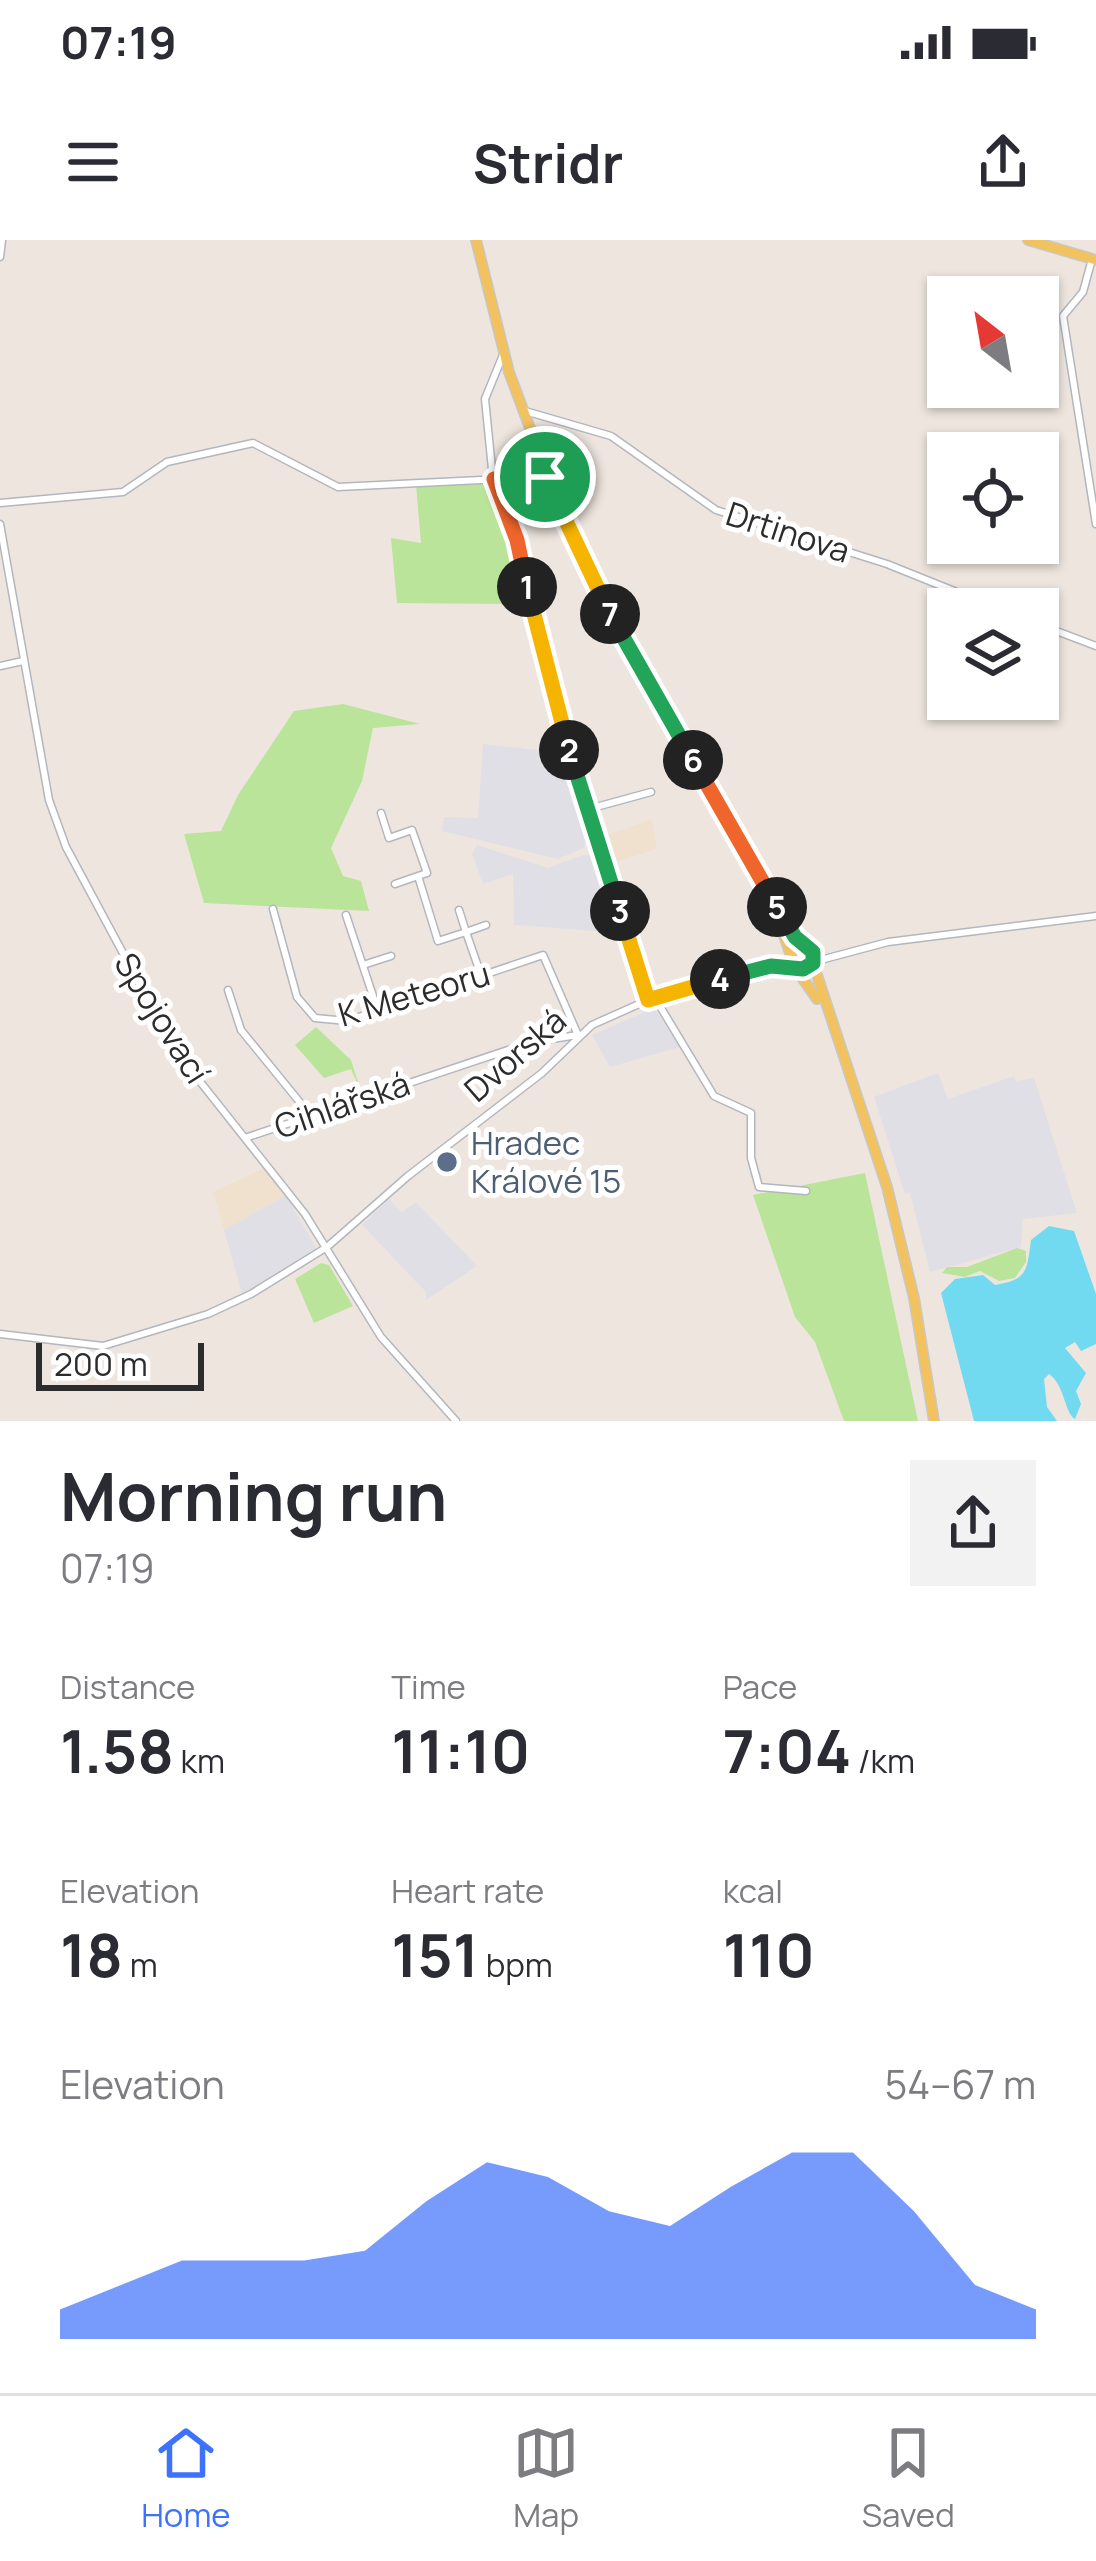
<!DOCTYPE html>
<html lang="en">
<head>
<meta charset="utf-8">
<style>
	:root { --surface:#fff; --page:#f2f2f3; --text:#2b2b33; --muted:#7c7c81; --line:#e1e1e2; --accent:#3d72fc }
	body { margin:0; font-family:Manrope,sans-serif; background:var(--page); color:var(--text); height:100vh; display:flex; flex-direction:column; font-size:45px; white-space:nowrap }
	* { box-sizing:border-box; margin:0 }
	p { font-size:39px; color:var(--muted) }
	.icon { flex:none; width:66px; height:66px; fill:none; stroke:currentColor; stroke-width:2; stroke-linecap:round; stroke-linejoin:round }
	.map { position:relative; height:1181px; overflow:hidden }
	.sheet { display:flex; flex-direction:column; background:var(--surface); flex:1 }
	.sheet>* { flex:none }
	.needle { width:78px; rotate:329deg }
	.controls { position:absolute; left:927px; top:36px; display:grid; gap:24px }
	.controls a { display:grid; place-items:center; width:132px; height:132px; border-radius:0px; background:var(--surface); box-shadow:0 3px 9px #0004; font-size:60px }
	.scale { position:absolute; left:36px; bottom:30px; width:168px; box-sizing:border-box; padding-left:12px; border:6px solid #2c2c2c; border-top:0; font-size:33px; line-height:42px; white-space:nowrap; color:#2c2c2c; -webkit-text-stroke:9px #fff; paint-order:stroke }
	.pin { position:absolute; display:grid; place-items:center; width:102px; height:102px; color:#fff; margin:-51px; border:6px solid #fff; border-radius:50%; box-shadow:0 3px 12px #0007 }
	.km { position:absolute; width:60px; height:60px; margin:-30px; border-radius:50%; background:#222; color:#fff; font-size:33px; line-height:60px; text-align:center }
	.round { display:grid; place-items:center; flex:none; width:126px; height:126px; border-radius:0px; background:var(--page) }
	.headline { display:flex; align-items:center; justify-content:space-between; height:204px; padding:0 60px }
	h1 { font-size:66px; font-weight:700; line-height:90px }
	.stats { display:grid; grid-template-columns:repeat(3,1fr); gap:18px; height:204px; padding:12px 60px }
	.stats div { display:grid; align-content:center }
	.stats b { font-size:60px; font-weight:700 }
	.stats small { font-size:33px; font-weight:400 }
	.stats p { font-size:33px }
	.chart { height:336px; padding:24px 60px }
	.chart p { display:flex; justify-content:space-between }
	.chart svg { width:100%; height:216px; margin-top:12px; fill:var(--accent); opacity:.7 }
	.status { display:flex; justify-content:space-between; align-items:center; height:84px; padding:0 60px; background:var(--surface); direction:ltr }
	.status svg { height:33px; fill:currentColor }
	header { display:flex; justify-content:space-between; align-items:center; height:156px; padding:0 60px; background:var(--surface); font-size:54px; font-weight:700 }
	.menu { display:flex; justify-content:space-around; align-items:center; height:168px; border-top:3px solid var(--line); background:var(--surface); font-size:33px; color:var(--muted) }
	.menu a { display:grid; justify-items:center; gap:6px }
	.menu .on { color:var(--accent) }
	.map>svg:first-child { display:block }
	.industrial { fill:#e0dfe6 }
	.education { fill:#efe1ce }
	.green { fill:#bae49a }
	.water { fill:#71daf0 }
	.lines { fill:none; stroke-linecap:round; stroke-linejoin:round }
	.stream { stroke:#71daf0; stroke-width:3 }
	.minor-casing { stroke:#b2b6bf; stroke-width:9 }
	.major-casing { stroke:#c8c8c8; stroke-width:12 }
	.minor { stroke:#fff; stroke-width:6 }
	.major { stroke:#f2c25f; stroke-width:9 }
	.split-1-casing { stroke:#fff; stroke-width:24 }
	.split-2-casing { stroke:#fff; stroke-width:24 }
	.split-3-casing { stroke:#fff; stroke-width:24 }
	.split-4-casing { stroke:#fff; stroke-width:24 }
	.split-5-casing { stroke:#fff; stroke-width:24 }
	.split-6-casing { stroke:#fff; stroke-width:24 }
	.split-7-casing { stroke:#fff; stroke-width:24 }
	.split-8-casing { stroke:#fff; stroke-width:24 }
	.split-1 { stroke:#f0652b; stroke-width:15 }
	.split-2 { stroke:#f5b400; stroke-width:15 }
	.split-3 { stroke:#22a559; stroke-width:15 }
	.split-4 { stroke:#f5b400; stroke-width:15 }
	.split-5 { stroke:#22a559; stroke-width:15 }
	.split-6 { stroke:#f0652b; stroke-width:15 }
	.split-7 { stroke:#22a559; stroke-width:15 }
	.split-8 { stroke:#f5b400; stroke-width:15 }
	.service-dot { fill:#5c6f8a; stroke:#fff; stroke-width:4.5 }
	.labels { text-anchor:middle; stroke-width:10; stroke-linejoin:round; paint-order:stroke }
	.street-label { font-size:33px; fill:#2c2c2c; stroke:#fff }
	.service-label { font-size:33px; fill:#4e5e75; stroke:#fff; text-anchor:start }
</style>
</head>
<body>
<div class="status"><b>07:19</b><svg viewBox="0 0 49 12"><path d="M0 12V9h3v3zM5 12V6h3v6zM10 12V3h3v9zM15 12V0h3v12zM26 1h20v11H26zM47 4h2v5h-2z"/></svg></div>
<header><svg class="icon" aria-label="menu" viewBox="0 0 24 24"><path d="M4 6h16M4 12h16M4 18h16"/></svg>Stridr<svg class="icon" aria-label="share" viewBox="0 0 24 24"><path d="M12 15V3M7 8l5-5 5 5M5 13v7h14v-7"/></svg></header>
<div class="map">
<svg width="1096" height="1181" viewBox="0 0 1096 1181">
	<rect width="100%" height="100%" fill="#eee6de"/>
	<path class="industrial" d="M483 504 567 513 582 568 578 570 587 599 583 608 558 619 442 591 444 577 478 578Z
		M477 605 548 628 583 615 597 616 621 693 514 685 513 634 483 644 472 614Z
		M654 768 680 807 610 827 592 795Z
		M938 833 948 859 1014 836 1016 841 1034 838 1077 973 1023 979 1021 1007 930 1032 910 953 905 954 874 857Z
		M286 955 316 1008 242 1054 224 990Z
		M389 959 402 972 416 962 477 1026 426 1060V1052L362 985Z"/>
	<path class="education" d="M652 579 657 609 609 624 599 598Z
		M264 928 286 955 224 990 213 952Z"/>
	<path class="green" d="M484 240 515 308 524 364 397 363 391 298 421 303 416 245Z
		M343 464 420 484 373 488 362 541 331 608 343 636 361 641 369 671 204 663 184 594 221 591 238 555 294 471Z
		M316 787 351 820 361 852 351 829 324 838 295 805Z
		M865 933 918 1181H844L815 1102 795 1077 753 955Z
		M1017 1008 1026 1011V1022L1015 1038 999 1041 980 1031 965 1037 942 1033 947 1027H967Z
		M321 1023 329 1025 353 1066 314 1083 295 1039Z"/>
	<path class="water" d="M1049 986 1074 991 1096 1054V1104L1081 1111 1075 1102 1065 1108 1086 1133 1076 1151 1081 1164 1075 1179C1064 1172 1065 1145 1049 1134L1044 1139 1047 1167 1057 1181H974L941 1053 955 1039 983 1035 995 1045C1028 1040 1027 1030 1031 1000Z"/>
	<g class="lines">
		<path class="stream" d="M661 447 663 446
			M644 455 646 454"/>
		<g class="minor-casing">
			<path id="minor" d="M0 17 2 0
				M1092 19 1083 52 1063 76 1096 284
				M503 115 485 159 493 239 517 300 588 584 648 760
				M525 171 611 196 716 270 887 324 999 369
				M0 263 123 252 167 222 253 203 338 247 501 239 530 231 545 237
				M0 284 49 560 66 607 175 810 305 974 381 1097 456 1181
				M1038 384 1096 406
				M0 426 23 421
				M585 570 651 552
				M381 573 389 598 412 590 427 633 418 636
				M395 644 418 636 438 701 466 692 481 735
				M459 670 466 692 486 685
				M346 675 378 771
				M813 722 888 702 1096 676
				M363 725 391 716
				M228 750 241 790 311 876
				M655 758 714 856 751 873V918L759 947 806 951
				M245 898 532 802 578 795 543 715 347 781 315 778 297 757 273 669
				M0 1094 103 1106 208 1074 251 1054 327 1007 408 936 542 833 592 785 648 760 741 732 793 726"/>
		</g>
		<g class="major-casing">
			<path id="major" d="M476 0 509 132 568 290 765 648 795 697 813 712 810 726 796 728
				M1028 0 1096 20
				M779 681 790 713
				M804 705 794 707 789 719 817 759
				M813 723 887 947 914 1058 934 1181"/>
		</g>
		<use href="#minor" class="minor"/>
		<use href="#major" class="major"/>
	</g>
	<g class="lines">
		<g class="split-1-casing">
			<path id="split-1" d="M527 347 517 300 494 239 530 231 545 237"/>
		</g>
		<g class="split-2-casing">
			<path id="split-2" d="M527 347 569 510"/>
		</g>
		<g class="split-3-casing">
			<path id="split-3" d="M569 510 620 671"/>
		</g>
		<g class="split-4-casing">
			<path id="split-4" d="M620 671 648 760 720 739"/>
		</g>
		<g class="split-5-casing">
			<path id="split-5" d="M720 739 771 726 803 729 813 723V712L795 697 777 667"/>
		</g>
		<g class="split-6-casing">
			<path id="split-6" d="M693 520 777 667"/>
		</g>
		<g class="split-7-casing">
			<path id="split-7" d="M610 374 693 520"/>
		</g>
		<g class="split-8-casing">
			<path id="split-8" d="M545 237 610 374"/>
		</g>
		<use href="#split-1" class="split-1"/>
		<use href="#split-2" class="split-2"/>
		<use href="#split-3" class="split-3"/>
		<use href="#split-4" class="split-4"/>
		<use href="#split-5" class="split-5"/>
		<use href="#split-6" class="split-6"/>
		<use href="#split-7" class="split-7"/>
		<use href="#split-8" class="split-8"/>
	</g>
	<circle class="service-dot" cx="447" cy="922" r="12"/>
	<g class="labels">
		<g class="street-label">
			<text transform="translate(788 292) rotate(18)" y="12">Drtinova</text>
			<text transform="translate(414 754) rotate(-16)" y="12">K Meteoru</text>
			<text transform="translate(162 778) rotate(58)" y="12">Spojovací</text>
			<text transform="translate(515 815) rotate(-41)" y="12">Dvorská</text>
			<text transform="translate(342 865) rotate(-19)" y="12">Cihlářská</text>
		</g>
		<g class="service-label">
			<text x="471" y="915">Hradec<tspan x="471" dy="38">Králové 15</tspan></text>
		</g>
	</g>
</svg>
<div class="controls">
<a><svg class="needle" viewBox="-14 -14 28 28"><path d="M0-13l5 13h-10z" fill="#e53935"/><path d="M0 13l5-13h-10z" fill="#7c7c81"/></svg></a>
<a><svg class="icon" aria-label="locate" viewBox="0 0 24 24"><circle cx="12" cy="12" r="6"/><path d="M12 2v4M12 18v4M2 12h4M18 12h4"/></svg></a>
<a><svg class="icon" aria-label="layers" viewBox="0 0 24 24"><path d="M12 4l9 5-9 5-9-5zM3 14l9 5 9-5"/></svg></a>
</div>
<div class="scale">200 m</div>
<div class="pin" style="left:545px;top:237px;background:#1e9e55"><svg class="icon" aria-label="arrive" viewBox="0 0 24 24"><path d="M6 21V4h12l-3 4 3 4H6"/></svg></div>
<b class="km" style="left:527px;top:347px">1</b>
<b class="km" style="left:569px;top:510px">2</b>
<b class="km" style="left:620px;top:671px">3</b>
<b class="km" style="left:720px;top:739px">4</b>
<b class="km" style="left:777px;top:667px">5</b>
<b class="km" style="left:693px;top:520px">6</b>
<b class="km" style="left:610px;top:374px">7</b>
</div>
<section class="sheet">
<div class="headline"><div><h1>Morning run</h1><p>07:19</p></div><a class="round"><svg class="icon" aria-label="share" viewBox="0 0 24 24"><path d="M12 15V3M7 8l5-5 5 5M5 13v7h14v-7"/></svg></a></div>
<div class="stats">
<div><p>Distance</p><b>1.58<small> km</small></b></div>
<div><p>Time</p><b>11:10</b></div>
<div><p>Pace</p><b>7:04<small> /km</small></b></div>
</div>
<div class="stats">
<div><p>Elevation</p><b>18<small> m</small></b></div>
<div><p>Heart rate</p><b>151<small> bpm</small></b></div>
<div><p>kcal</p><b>110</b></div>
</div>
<div class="chart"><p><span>Elevation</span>54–67 m</p>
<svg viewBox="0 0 160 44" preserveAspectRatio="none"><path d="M0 44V38L10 33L20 28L30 28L40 28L50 26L60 16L70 8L80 11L90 18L100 21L110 13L120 6L130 6L140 18L150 33L160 38V44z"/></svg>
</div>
</section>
<nav class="menu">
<a class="on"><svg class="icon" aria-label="home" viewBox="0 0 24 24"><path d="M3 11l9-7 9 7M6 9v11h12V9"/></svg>Home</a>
<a><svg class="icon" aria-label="map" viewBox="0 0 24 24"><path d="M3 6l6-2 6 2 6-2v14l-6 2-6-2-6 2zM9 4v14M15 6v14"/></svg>Map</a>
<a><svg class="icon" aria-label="saved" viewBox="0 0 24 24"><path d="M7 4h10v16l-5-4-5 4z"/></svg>Saved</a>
</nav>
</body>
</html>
